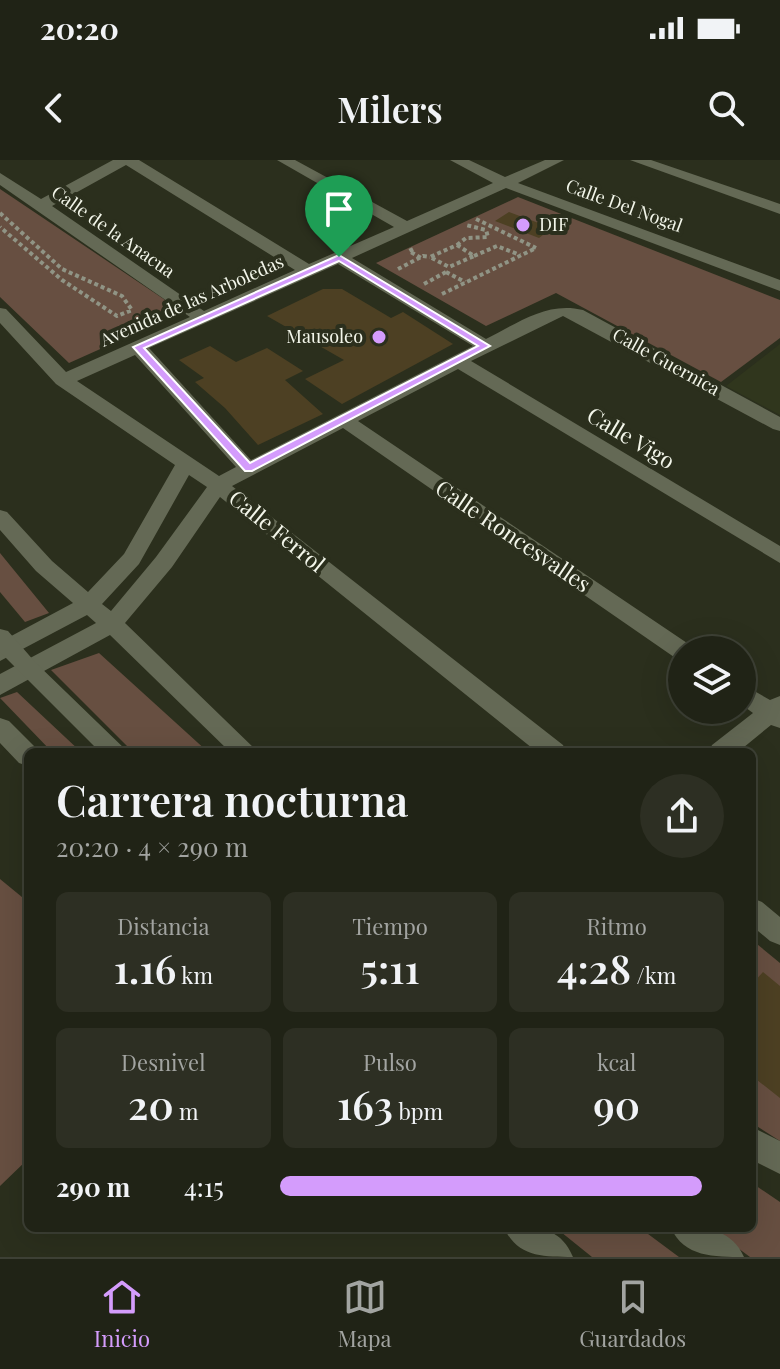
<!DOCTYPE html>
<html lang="es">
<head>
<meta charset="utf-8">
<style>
	:root { --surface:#202316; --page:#2d2f23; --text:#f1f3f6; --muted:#a2a4a1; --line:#3d4035; --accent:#d49cfc }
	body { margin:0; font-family:"Playfair Display",serif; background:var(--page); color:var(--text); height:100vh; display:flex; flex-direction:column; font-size:30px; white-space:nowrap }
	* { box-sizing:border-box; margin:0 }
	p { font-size:26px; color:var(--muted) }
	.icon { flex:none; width:44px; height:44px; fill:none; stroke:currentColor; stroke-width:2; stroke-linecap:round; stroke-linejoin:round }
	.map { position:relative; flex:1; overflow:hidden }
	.sheet { position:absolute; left:24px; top:588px; width:732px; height:484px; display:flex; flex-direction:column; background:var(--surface); border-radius:12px; box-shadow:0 8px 32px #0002,0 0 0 2px var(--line) }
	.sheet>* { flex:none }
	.tools { position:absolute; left:668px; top:476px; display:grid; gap:16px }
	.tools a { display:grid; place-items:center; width:88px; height:88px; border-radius:50%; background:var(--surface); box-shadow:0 8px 32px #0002,0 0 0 2px var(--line); font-size:40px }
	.pin { position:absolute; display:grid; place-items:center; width:68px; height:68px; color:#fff; margin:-82px -34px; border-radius:50% 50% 50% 0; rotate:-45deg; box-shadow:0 0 8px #0007 }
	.pin .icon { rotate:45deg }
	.round { display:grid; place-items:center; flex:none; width:84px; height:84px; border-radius:42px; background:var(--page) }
	.summary { display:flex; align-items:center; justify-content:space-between; height:136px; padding:0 32px }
	h1 { font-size:44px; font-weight:600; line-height:60px }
	.figures { display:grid; grid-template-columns:repeat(3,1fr); gap:12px; height:136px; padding:8px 32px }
	.figures div { display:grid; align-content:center; border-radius:12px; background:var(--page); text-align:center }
	.figures b { font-size:40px; font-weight:600 }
	.figures small { font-size:22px; font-weight:400 }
	.figures p { font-size:22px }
	ul { padding:0 32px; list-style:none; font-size:26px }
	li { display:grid; grid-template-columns:128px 96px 1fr; align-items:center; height:60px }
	li i { height:20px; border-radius:10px; background:var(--accent) }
	.status { display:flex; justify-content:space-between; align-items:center; height:56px; padding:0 40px; background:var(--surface); direction:ltr }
	.status svg { height:22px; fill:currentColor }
	header { display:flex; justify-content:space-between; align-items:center; height:104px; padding:0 32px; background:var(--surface); font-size:36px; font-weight:600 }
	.tabs { display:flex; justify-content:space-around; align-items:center; height:112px; border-top:2px solid var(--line); background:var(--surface); font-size:22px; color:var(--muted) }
	.tabs a { display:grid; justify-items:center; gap:4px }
	.tabs .current { color:var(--accent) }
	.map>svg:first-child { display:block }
	.built { fill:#30361d }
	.green { fill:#674f41 }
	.building { fill:#4d4023 }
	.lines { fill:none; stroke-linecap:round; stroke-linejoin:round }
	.path { stroke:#909485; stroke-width:4; stroke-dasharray:4 3; stroke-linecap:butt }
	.street { fill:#646955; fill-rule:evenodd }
	.secondary { fill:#646955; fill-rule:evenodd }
	.route { fill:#d49cfc; stroke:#fff; stroke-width:2; fill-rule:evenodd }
	.poi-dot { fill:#d49cfc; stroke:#2b2f1d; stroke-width:3 }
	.labels { text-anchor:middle; stroke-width:8; stroke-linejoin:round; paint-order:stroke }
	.far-street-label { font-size:18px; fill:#f3f6ea; stroke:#2b2f1d }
	.far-poi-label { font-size:18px; fill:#f3f6ea; stroke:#2b2f1d; text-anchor:start }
	.street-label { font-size:22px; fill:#f3f6ea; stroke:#2b2f1d }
</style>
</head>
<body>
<div class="status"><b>20:20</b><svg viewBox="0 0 49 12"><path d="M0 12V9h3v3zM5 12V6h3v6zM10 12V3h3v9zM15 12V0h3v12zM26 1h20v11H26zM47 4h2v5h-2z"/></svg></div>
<header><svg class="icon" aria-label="back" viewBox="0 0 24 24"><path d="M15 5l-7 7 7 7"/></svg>Milers<svg class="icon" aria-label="search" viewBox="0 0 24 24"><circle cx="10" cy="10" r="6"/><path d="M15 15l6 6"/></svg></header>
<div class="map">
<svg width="780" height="1097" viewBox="0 0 780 1097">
	<rect width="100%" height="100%" fill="#2b2f1d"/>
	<path class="built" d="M780 184V255L726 226Z"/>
	<path class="green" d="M0 29 183 152 69 203 0 137Z
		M518 37 780 140V178L721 222 556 133 486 166 376 103Z
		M0 393 49 453 25 462 0 432Z
		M99 493 208 592H133L51 510Z
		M17 532 81 592H52L0 538Z
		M0 719 28 742V999L0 1026Z
		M752 780 780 803V981L752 963Z
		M752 1023 780 1042V1097H750L711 1068H752Z
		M556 1068H640L679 1097H592Z"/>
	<path class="building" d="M509 52 552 68 539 78 495 61Z
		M323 129H342L391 158 403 152 453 184 342 244 305 219 344 200 267 156Z
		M210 186 236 202 267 188 303 211 285 220 323 254 258 285 225 248 195 222 204 218 179 200Z
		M763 812 780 826V938L752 916V824Z"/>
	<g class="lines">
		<path class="path" d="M0 53 62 109 122 136 132 150 117 156 62 120 0 67
			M476 59 536 88
			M457 85 474 96 449 107 430 97Z
			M457 85 466 78 488 77 486 70 466 65
			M413 89 409 91 421 98
			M474 96 497 86 520 95
			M398 109 423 96 430 97
			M446 112 465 122
			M424 124 446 112
			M442 134 536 88"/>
		<path class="street" d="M113 0H139L309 104 394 67 277 0H295L407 61 493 23 450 0H469L505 17 545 0H564L518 23 780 120V131L506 28 352 98 486 179C518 163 547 141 583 150L780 257V271L773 269 563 156 471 201 780 386V403L458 209 358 261 690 485 693 490H682V499L674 497 343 268 232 326 563 585 566 592H537L220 337 172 407 125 463 258 592H230L110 475 0 535V514L96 463 87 455 0 501V482L73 443 36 411 0 370V350L7 352 52 401 88 432 124 394 175 305 56 224 0 163V148L6 149 66 212 190 157 0 25V13L41 39ZM126 5 295 110 204 151 52 46ZM338 104 473 186 251 300 149 188ZM135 195 236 307 219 316 77 221ZM189 315 207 327 156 397 111 451 102 444 139 404Z
			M742 524 770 540 780 536V568L771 565 738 592H709L712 585 753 553 742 545Z
			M752 738 762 742 780 757V785L770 781 752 766Z
			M752 967 780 981V1014L752 1000Z"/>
		<path class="secondary" d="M630 0H651L780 44V54Z
			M0 469 8 471 35 502 128 592H100L0 492Z
			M0 558 9 561 37 589 38 592H28V606L19 603 0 583Z
			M504 1068C534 1068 559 1064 573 1097 542 1097 518 1097 504 1068Z
			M671 1068C700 1068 730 1065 744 1097 714 1097 684 1097 671 1068Z"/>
	</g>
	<path class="route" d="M339 95 490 186 252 311H245L133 187ZM339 101 478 186 250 303 144 188Z"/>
	<g class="poi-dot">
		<circle cx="523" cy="65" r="8"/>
		<circle cx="379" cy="177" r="8"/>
	</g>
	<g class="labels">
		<g class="far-street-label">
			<text transform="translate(624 46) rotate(20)" y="6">Calle Del Nogal</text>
			<text transform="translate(113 72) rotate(35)" y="6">Calle de la Anacua</text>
			<text transform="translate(192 141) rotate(-24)" y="6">Avenida de las Arboledas</text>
			<text transform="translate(666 202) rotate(29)" y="6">Calle Guernica</text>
		</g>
		<g class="far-poi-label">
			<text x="539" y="71">DIF</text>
			<text x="363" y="183" text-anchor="end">Mausoleo</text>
		</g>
		<g class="street-label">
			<text transform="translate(631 278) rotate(31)" y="8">Calle Vigo</text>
			<text transform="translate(277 371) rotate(39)" y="8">Calle Ferrol</text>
			<text transform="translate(513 376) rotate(34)" y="8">Calle Roncesvalles</text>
		</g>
	</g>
</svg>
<div class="tools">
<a><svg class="icon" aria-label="layers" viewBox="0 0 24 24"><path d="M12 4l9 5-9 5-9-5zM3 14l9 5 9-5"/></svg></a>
</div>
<div class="pin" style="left:339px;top:97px;background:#1e9e55"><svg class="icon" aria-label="arrive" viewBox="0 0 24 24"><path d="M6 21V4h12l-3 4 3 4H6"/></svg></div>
<section class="sheet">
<div class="summary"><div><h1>Carrera nocturna</h1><p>20:20 · 4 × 290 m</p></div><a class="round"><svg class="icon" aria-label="share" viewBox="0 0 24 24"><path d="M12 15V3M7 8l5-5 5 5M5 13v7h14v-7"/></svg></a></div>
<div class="figures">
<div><p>Distancia</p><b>1.16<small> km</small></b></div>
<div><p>Tiempo</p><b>5:11</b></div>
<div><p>Ritmo</p><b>4:28<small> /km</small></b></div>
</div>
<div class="figures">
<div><p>Desnivel</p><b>20<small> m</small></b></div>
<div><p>Pulso</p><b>163<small> bpm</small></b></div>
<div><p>kcal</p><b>90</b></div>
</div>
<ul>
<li><b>290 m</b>4:15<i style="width:95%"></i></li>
</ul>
</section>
</div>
<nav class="tabs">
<a class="current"><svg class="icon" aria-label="home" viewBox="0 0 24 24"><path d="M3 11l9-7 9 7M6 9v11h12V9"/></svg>Inicio</a>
<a><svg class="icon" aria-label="map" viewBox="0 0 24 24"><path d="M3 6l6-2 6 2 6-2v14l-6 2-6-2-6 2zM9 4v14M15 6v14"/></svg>Mapa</a>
<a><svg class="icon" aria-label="saved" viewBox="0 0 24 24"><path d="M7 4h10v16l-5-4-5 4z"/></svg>Guardados</a>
</nav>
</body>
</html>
